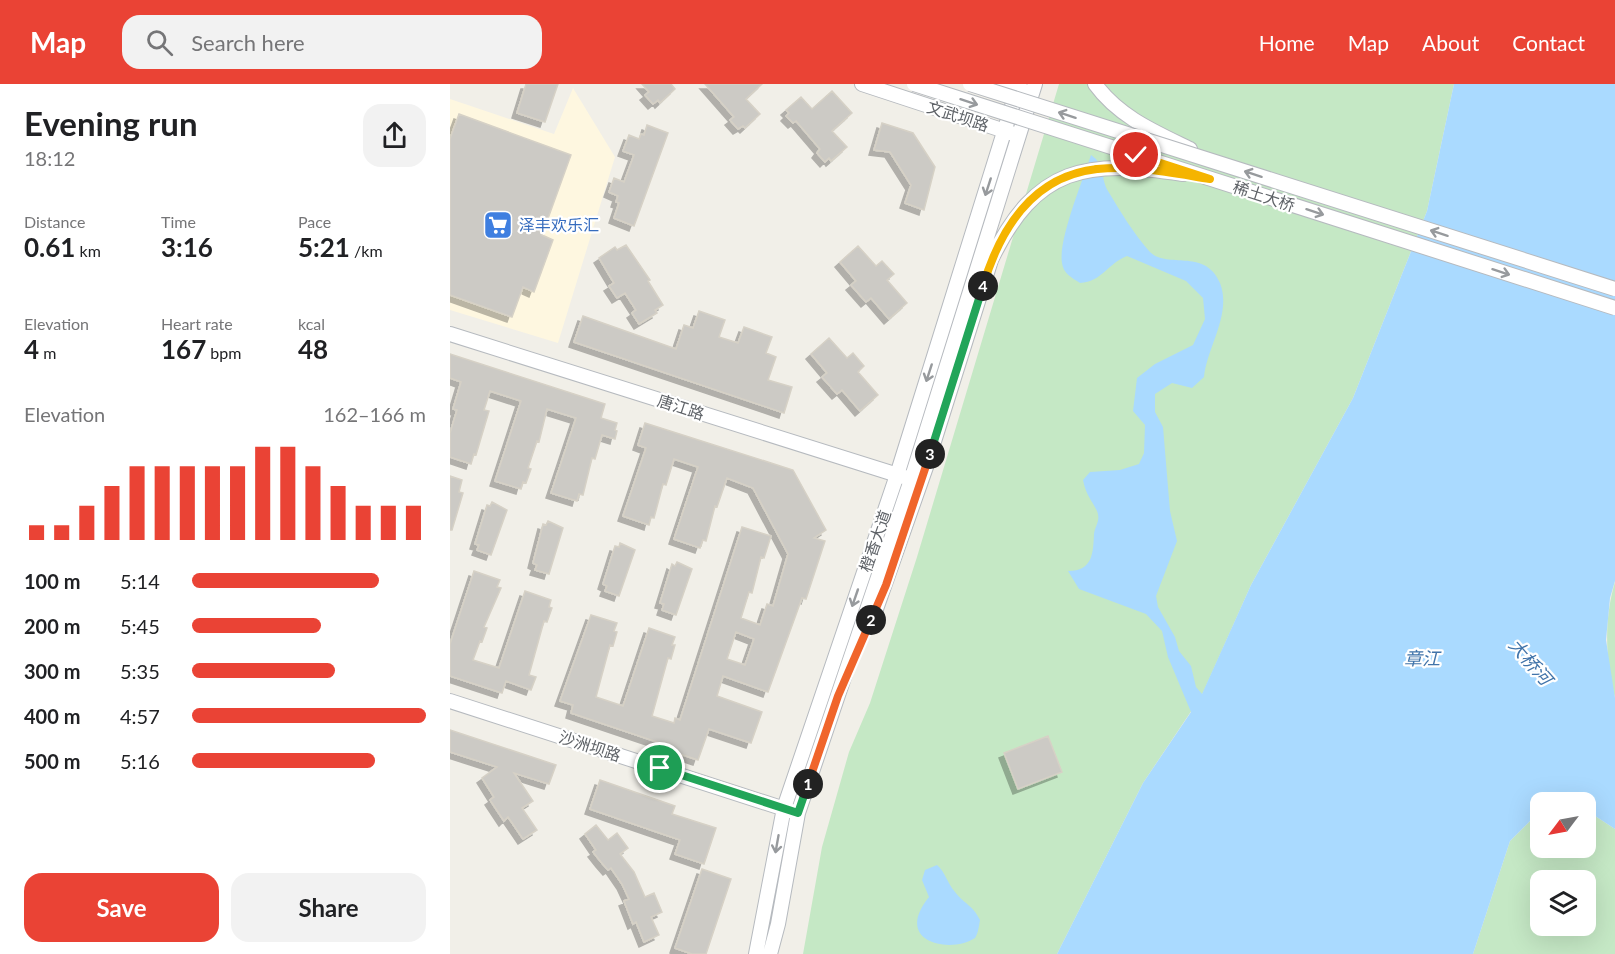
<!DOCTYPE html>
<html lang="en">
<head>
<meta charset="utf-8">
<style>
	:root { --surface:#fff; --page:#f2f2f2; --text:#202124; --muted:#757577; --accent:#ea4335 }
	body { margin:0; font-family:Lato,"Noto Sans SC",sans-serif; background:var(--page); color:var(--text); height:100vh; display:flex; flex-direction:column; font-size:22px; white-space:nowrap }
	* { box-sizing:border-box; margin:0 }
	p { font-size:20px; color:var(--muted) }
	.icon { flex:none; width:33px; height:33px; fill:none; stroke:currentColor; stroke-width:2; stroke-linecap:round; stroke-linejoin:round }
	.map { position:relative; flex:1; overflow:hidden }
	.details { display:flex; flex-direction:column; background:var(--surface); width:450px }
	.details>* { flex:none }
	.needle { width:39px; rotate:238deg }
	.controls { position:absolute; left:1080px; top:708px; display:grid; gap:12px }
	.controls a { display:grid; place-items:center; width:66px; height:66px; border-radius:12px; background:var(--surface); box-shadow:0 6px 24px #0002; font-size:30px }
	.pin { position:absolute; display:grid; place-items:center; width:51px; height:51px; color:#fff; margin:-26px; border:3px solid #fff; border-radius:50%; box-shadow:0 2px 6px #0007 }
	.km { position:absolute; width:30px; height:30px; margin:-15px; border-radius:50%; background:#222; color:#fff; font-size:16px; line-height:30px; text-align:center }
	.round { display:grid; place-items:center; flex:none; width:63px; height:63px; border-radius:18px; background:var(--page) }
	.summary { display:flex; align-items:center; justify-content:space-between; height:102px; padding:0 24px }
	h1 { font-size:33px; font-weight:700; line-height:45px }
	.stats { display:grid; grid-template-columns:repeat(3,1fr); gap:9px; height:102px; padding:6px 24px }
	.stats div { display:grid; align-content:center }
	.stats b { font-size:26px; font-weight:700 }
	.stats small { font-size:16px; font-weight:400 }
	.stats p { font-size:16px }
	.chart { height:168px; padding:12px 24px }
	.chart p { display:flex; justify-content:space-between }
	.chart svg { width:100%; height:108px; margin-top:6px; stroke:var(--accent); stroke-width:6 }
	.action { display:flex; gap:12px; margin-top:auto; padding:12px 24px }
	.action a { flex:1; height:69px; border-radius:18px; background:var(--accent); color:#fff; font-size:24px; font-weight:700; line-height:69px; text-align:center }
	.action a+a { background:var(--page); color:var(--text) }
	ul { padding:0 24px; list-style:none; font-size:20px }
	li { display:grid; grid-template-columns:96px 72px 1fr; align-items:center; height:45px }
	li i { height:15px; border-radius:8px; background:var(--accent) }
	header { display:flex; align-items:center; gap:36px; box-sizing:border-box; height:84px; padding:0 30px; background:var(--accent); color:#fff }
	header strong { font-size:28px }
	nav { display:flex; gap:33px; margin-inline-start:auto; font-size:21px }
	.search { width:420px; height:54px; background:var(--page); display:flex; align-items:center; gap:15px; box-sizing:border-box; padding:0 21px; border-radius:18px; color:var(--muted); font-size:22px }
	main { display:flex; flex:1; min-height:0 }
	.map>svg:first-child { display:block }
	.commercial { fill:#fef7e0 }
	.green { fill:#c5e8c5; fill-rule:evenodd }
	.water { fill:#aadaff }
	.building { fill:#cccac5; stroke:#d6d1c6; stroke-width:1.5; fill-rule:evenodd; filter:url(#shadow) }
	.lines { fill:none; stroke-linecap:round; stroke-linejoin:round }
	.secondary-casing { stroke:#b6babf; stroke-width:16 }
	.secondary { stroke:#fff; stroke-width:14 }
	.secondary-bridge-casing { stroke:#b6babf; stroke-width:16; stroke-linecap:butt }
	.secondary-bridge { stroke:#fff; stroke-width:14 }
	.oneway { stroke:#979a9d }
	.split-1-casing { stroke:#fff; stroke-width:12 }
	.split-2-casing { stroke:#fff; stroke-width:12 }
	.split-3-casing { stroke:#fff; stroke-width:12 }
	.split-4-casing { stroke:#fff; stroke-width:12 }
	.split-5-casing { stroke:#fff; stroke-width:12 }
	.split-6-casing { stroke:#fff; stroke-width:12 }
	.split-1 { stroke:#22a559; stroke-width:8 }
	.split-2 { stroke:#f0652b; stroke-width:8 }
	.split-3 { stroke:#f0652b; stroke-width:8 }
	.split-4 { stroke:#22a559; stroke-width:8 }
	.split-5 { stroke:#f5b400; stroke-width:8 }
	.split-6 { stroke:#f5b400; stroke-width:8 }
	.labels { text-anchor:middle; stroke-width:4.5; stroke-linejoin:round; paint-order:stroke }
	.street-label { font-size:16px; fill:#5f6368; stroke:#fff }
	.shop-label { font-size:16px; fill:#366cbe; stroke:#fff; text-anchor:start }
	.water-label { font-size:18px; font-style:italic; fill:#4174aa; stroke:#fff }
</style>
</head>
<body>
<header>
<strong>Map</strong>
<div class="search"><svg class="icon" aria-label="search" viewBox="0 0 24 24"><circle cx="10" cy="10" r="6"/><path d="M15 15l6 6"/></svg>Search here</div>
<nav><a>Home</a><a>Map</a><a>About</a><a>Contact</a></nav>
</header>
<main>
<section class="details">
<div class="summary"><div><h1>Evening run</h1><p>18:12</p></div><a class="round"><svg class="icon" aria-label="share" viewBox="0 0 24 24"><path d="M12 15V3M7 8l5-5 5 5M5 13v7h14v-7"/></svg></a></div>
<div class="stats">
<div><p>Distance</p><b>0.61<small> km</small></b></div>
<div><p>Time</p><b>3:16</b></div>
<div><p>Pace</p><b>5:21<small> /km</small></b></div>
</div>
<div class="stats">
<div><p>Elevation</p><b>4<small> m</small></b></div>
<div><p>Heart rate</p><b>167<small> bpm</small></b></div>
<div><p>kcal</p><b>48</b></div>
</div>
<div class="chart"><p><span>Elevation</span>162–166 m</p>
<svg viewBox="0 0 160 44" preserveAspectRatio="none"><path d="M5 44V38M15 44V38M25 44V30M35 44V22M45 44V14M55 44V14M65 44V14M75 44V14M85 44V14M95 44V6M105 44V6M115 44V14M125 44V22M135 44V30M145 44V30M155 44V30"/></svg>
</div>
<ul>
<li><b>100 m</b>5:14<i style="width:80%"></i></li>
<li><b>200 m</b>5:45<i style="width:55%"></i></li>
<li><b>300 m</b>5:35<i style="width:61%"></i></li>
<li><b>400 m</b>4:57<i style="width:100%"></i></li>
<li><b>500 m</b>5:16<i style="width:78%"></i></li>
</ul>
<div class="action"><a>Save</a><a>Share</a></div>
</section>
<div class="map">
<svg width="1165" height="870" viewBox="0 0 1165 870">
	<defs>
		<filter id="shadow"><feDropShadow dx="-5" dy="5" stdDeviation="0" flood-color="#0004"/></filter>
	</defs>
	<rect width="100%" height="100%" fill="#f1efe8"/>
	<path class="commercial" d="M123 4 165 73 108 259 0 226V15L104 50Z"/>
	<path class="green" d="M609 0H1004L977 127 903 314 801 501 752 611 693 699 607 870H353L372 763 399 668 420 619 467 473Z
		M1165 498V614C1155 575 1154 535 1165 498Z
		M1136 726 1165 745V870H1023L1060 757 1080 737 1090 733V764H1136ZM1090 796H1136V842H1090Z"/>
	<path class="water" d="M1004 0H1165V497L1160 514 1156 556 1165 614V745L1136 726V718H1090V733L1080 737 1060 757 1023 870H607L693 699 741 628 718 573 712 547 696 530 629 505 618 487C643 487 643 469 644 450 645 441 651 437 647 427 641 415 636 411 633 396L640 388 670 386 689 380 694 369 695 341 683 327 687 294 705 280 743 261 755 235 753 214 736 197 677 172C658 179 652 198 630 199 622 194 613 189 612 179 608 156 633 96 641 71 656 81 650 93 658 107 670 127 684 150 699 167 716 186 755 163 770 199 782 230 757 263 754 293L742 304 722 299 705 310V328L713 343 720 427 727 457 706 512 708 523 725 553 729 567 741 582 746 603 752 610 801 501 903 314 977 127Z
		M487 781C496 789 497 799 505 808 515 821 522 820 530 836 529 842 528 850 525 854 501 870 442 859 479 813L472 796 475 786Z"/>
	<path class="building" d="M76 0H108L95 38 67 29Z
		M192 0H221L225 5 210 19 208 16 203 20 195 11 199 8Z
		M255 0H312L296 15 310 30 295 44 293 42 288 45 280 36 284 33Z
		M382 7 402 29 382 47 397 63 381 77 379 74 375 78 367 69 370 65 346 37 343 39 336 32 339 29 336 26 351 13 362 25Z
		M9 30 121 71 92 151 103 156 84 208 73 203 62 233 0 211V55Z
		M432 39 463 49 485 83 474 126 455 119 461 101 440 68 424 66Z
		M197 41 218 49 184 142 164 134 169 119 166 118 168 112 159 108 164 94 174 98 184 71 173 67 179 51 189 55 191 50 194 51Z
		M176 161 200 196 198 197 213 221 205 226 207 229 189 240 182 229 186 226 175 209 167 214 159 202 164 199 149 174 165 163 167 166Z
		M408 162 426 182 432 177 444 190 437 196 457 219 439 235 421 214 416 218 401 201 406 197 390 178Z
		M249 227 275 236 269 253 288 259 294 243 322 253 316 269 326 273 318 296 342 303 334 329 124 258 133 232 226 265 234 241 243 244Z
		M379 254 397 274 403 269 414 282 408 288 428 311 410 327 392 306 387 310 372 293 377 289 361 270Z
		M0 270 155 320 151 334 167 339 165 346 167 347 165 355 152 351 145 375 142 374 133 411 129 410 127 417 101 409 126 334 97 325 89 358 87 357 78 384 81 385 76 399 73 398 71 405 45 397 71 317 40 307 34 326 39 327 26 371 24 370 21 380 0 373V349L7 326 3 325 11 298 0 294Z
		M195 339 343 386 376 446 364 454 375 457 356 515 352 514 318 608 273 592 267 612 312 628 301 659 259 645 248 676 215 665 216 661 121 629 123 621 110 617 141 531 167 539 164 547 167 548 163 562 160 561 146 613 173 622 199 544 225 553 222 561H225L221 575 218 574 202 632 224 639 225 634 230 636 292 443 321 452 314 474 311 473 302 509 299 508 291 534 310 541 317 520 323 522 338 470 303 404 277 394 267 423 265 422 256 457 253 456 250 464 224 455 248 383 224 375 216 401 213 400 204 434 201 433 199 441 173 432 196 364 188 361ZM286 548 304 555 295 581 277 575Z
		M0 392 12 396 9 408 13 409 2 446H0Z
		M42 418 57 426 41 471 27 466 29 461 25 460 37 421 40 422Z
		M98 437 113 444 99 490 85 486 87 481 83 479 93 440 96 441Z
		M170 459 185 466 169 512 155 507 157 502 153 500 165 462 169 463Z
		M227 478 242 485 226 531 212 526 214 520 210 519 222 480 225 482Z
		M24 487 50 496 47 503 51 504 34 543 37 544 32 558 30 557 23 576 49 584 75 507 101 516 99 523 102 524 97 538 94 537 79 591 86 593 81 606 56 597 52 609 0 592V560Z
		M0 646 106 681 99 700 64 689 83 717 72 724 87 746 73 755 58 733 54 737 40 716 44 713 32 694 47 683 0 668Z
		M598 652 612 688 568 705 554 669Z
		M150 696 225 722 222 730 266 744 254 780 225 770 230 756 140 725Z
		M146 741 158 756 167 749 178 764 170 770 184 788 195 813 204 809 212 828 201 833 209 851 194 858 186 838 183 840 174 817 179 815 172 800 161 784 158 786 151 778 143 768 146 766 135 750Z
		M252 785 281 795 256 870H242L225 864Z"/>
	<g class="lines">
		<g class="secondary-casing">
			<path id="secondary" d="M412 0 564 50
				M548 0 575 7
				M645 0C669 33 705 48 740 65
				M0 250 454 393
				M425 528 476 383 541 176C586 82 637 75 733 90
				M0 617 341 727
				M306 870 334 724 447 391 569 0
				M320 870 328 840 348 729 461 396 585 0"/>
		</g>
		<use href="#secondary" class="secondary"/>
		<g class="secondary-bridge-casing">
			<path id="secondary-bridge" d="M464 0 1165 224
				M520 0 1165 205"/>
		</g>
		<use href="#secondary-bridge" class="secondary-bridge"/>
	</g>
	<defs><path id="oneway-shaft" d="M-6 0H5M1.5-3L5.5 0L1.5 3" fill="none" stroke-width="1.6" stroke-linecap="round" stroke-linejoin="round" transform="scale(1.5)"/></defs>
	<g class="oneway">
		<use href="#oneway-shaft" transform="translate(519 18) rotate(18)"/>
		<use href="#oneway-shaft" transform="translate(617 31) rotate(-162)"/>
		<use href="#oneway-shaft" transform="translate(803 90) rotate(-162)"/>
		<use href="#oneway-shaft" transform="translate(538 103) rotate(108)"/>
		<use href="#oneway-shaft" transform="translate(865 128) rotate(18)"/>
		<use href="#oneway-shaft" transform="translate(989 149) rotate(-162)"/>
		<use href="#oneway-shaft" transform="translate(1051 188) rotate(18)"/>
		<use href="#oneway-shaft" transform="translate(479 289) rotate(108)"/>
		<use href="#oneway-shaft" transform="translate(405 514) rotate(109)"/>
		<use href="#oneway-shaft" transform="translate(327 760) rotate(100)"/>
	</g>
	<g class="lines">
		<g class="split-1-casing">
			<path id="split-1" d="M210 684 348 729 358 700"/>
		</g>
		<g class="split-2-casing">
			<path id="split-2" d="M358 700 388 612 421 536"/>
		</g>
		<g class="split-3-casing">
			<path id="split-3" d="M421 536 436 501 480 370"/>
		</g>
		<g class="split-4-casing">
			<path id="split-4" d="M480 370 533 202"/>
		</g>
		<g class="split-5-casing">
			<path id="split-5" d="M533 202C550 145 583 92 647 85"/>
		</g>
		<g class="split-6-casing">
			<path id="split-6" d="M647 85C685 81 722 89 760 95L686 71"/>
		</g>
		<use href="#split-1" class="split-1"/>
		<use href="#split-2" class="split-2"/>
		<use href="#split-3" class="split-3"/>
		<use href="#split-4" class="split-4"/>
		<use href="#split-5" class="split-5"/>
		<use href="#split-6" class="split-6"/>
	</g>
	<defs>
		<g id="supermarket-square" transform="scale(1.5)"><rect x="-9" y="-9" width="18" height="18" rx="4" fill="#3f7fe0" stroke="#fff"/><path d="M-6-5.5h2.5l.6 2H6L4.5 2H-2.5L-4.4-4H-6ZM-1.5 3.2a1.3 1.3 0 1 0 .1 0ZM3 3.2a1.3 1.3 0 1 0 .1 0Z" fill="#fff"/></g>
	</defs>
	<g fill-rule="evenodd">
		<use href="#supermarket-square" x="48" y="141"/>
	</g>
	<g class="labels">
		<g class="street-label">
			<text transform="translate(508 32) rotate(18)" y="6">文武坝路</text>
			<text transform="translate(814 112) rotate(18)" y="6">稀土大桥</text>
			<text transform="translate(231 323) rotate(18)" y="6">唐江路</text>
			<text transform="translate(425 457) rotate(-71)" y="6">橙香大道</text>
			<text transform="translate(140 662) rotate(18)" y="6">沙洲坝路</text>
		</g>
		<g class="shop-label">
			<text x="69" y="147">泽丰欢乐汇</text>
		</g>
		<g class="water-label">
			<text x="972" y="581">章江</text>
			<text transform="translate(1080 578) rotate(49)" y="6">大桥河</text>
		</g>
	</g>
</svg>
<div class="controls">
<a><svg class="needle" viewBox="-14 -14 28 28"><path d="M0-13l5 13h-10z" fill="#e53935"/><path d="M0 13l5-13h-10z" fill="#757577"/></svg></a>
<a><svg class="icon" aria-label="layers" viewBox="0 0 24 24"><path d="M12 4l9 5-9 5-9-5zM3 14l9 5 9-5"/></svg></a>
</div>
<div class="pin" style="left:210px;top:684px;background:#1e9e55"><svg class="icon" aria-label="arrive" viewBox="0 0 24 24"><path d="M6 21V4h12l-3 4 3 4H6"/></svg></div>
<div class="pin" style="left:686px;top:71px;background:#d93025"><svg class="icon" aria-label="check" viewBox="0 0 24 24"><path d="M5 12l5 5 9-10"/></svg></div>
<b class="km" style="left:358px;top:700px">1</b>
<b class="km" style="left:421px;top:536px">2</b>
<b class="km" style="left:480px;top:370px">3</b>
<b class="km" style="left:533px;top:202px">4</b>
</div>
</main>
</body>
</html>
